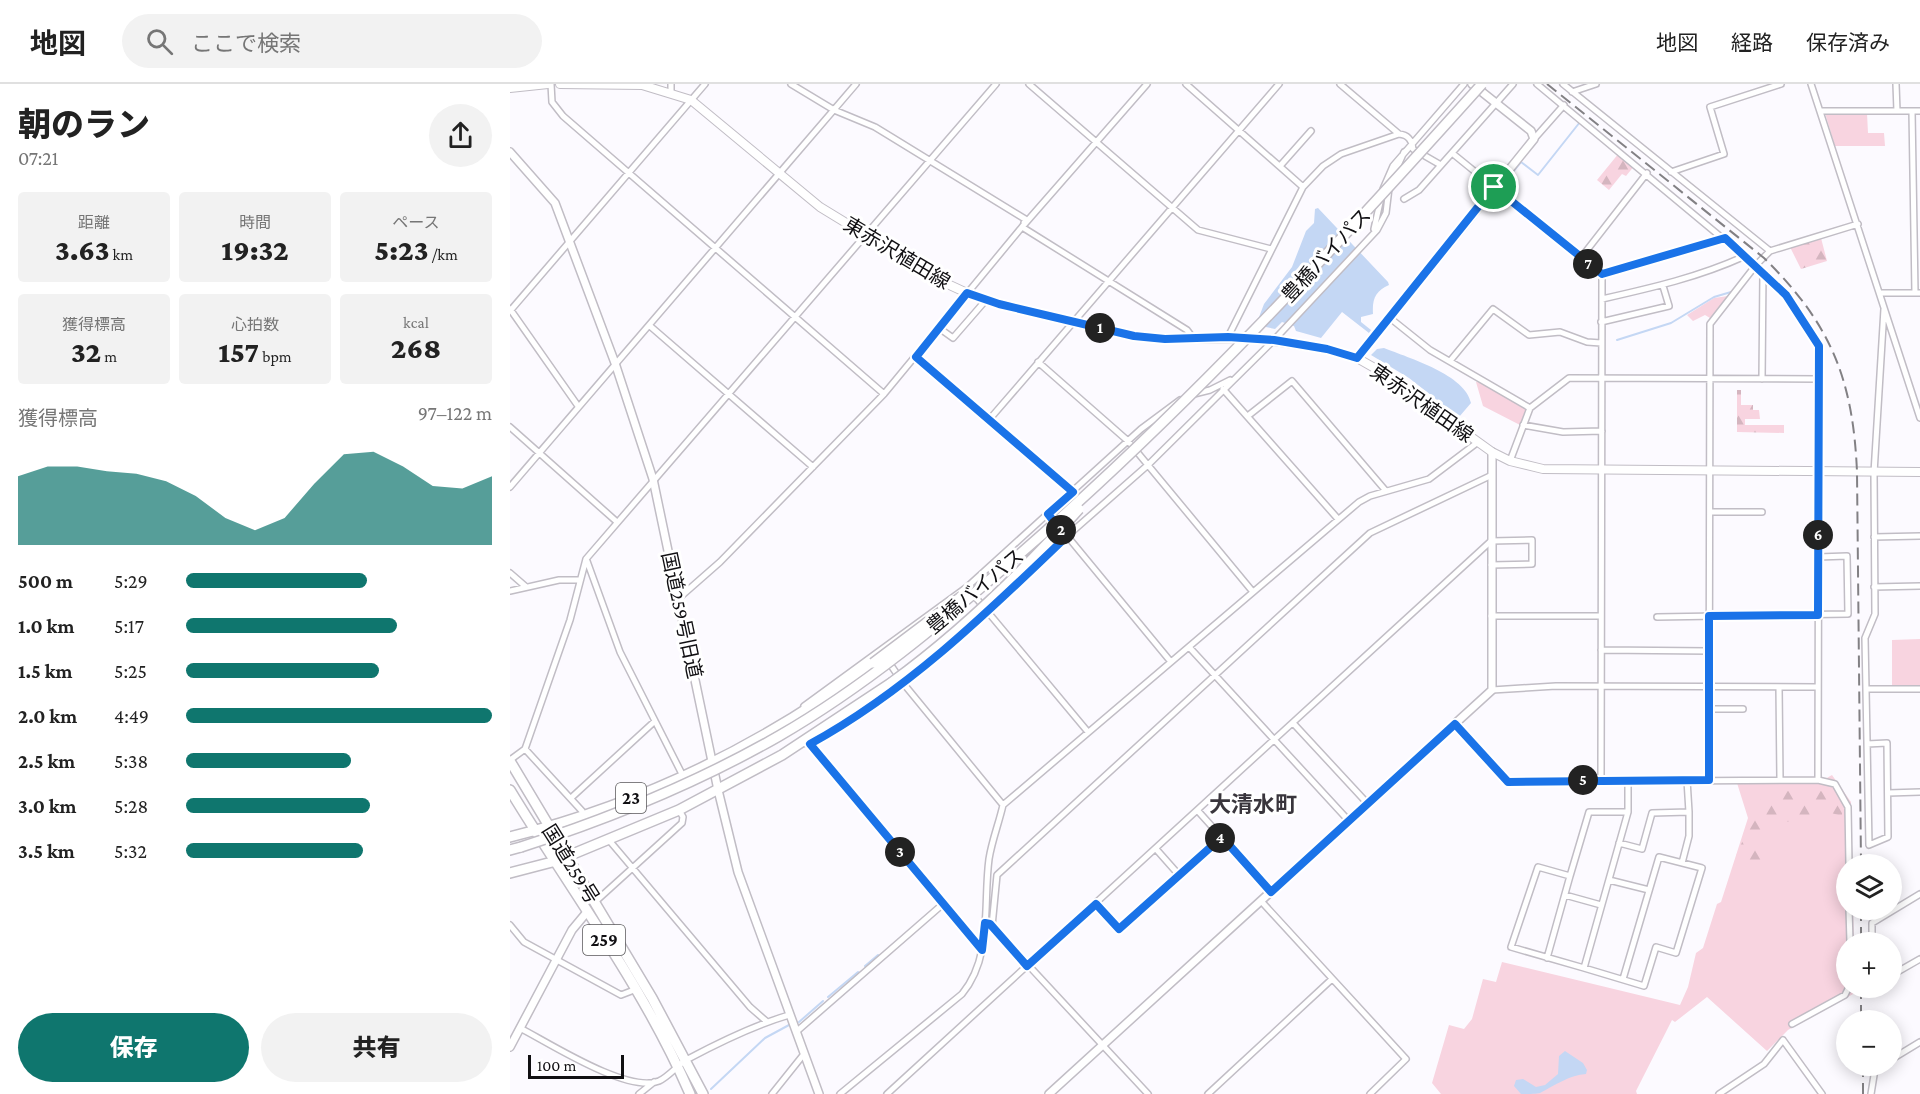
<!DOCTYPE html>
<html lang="ja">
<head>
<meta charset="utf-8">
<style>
	:root { --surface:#fff; --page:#f2f2f2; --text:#222; --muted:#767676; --line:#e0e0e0; --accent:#0f766e }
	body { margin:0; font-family:"Crimson Pro","Noto Sans JP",serif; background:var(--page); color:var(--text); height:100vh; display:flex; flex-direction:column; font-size:22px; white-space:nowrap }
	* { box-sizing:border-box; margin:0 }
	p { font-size:20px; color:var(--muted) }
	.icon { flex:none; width:33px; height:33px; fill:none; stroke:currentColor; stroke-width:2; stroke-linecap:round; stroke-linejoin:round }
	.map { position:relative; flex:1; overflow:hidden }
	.panel { display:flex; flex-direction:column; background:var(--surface); width:510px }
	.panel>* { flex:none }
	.tools { position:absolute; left:1326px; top:770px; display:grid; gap:12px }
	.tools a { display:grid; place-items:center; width:66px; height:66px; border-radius:50%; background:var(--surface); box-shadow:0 3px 15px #0003; font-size:30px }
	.scale { position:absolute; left:18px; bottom:15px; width:96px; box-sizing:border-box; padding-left:6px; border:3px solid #100f12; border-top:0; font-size:16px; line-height:21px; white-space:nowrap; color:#100f12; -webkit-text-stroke:4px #fff; paint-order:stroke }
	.pin { position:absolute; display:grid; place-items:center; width:51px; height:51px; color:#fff; margin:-26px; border:3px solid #fff; border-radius:50%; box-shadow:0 2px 6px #0007 }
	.km { position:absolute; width:30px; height:30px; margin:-15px; border-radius:50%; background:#222; color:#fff; font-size:16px; line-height:30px; text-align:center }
	.round { display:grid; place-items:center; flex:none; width:63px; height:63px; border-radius:32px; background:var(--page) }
	.head { display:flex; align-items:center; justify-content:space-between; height:102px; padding:0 18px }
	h1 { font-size:33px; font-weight:800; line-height:45px }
	.metrics { display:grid; grid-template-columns:repeat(3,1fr); gap:9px; height:102px; padding:6px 18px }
	.metrics div { display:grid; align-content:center; border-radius:6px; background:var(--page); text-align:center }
	.metrics b { font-size:30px; font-weight:800 }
	.metrics small { font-size:16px; font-weight:400 }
	.metrics p { font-size:16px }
	.chart { height:168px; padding:12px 18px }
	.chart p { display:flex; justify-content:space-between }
	.chart svg { width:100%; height:108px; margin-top:6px; fill:var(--accent); opacity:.7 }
	.cta { display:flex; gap:12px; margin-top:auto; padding:12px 18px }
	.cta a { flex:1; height:69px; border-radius:36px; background:var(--accent); color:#fff; font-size:24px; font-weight:800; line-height:69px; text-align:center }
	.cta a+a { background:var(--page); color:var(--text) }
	ul { padding:0 18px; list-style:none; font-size:20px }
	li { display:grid; grid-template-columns:96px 72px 1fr; align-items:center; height:45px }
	li i { height:15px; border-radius:8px; background:var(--accent) }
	header { display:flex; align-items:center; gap:36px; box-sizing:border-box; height:84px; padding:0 30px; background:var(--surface); border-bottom:2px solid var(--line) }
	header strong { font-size:28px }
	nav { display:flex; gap:33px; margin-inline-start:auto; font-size:21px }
	.search { width:420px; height:54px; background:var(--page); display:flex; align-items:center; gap:15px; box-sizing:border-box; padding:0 21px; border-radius:33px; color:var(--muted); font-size:22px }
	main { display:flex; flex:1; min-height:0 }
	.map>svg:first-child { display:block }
	.green { fill:#f8d4e0 }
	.forest { fill:url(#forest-firs) }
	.water { fill:#c4d7f4 }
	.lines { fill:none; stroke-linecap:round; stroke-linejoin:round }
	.stream { stroke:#c4d7f4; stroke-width:2 }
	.minor-casing { stroke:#c1bdc5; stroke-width:8 }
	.tertiary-casing { stroke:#c1bdc5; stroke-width:10 }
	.secondary-casing { stroke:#c1bdc5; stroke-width:10 }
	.trunk-casing { stroke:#c1bdc5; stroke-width:12 }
	.minor { stroke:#fff; stroke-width:5 }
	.tertiary { stroke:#fff; stroke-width:7 }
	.secondary { stroke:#fff; stroke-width:8 }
	.trunk { stroke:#fff; stroke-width:9 }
	.rail { stroke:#828084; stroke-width:2; stroke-dasharray:12 6; stroke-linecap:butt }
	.trunk-bridge-casing { stroke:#c1bdc5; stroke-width:12; stroke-linecap:butt }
	.trunk-bridge { stroke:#fff; stroke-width:9 }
	.route-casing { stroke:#fff; stroke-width:12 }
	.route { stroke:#1a73e8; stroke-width:8 }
	.labels { text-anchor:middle; stroke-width:6; stroke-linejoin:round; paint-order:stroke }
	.shield { fill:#fff; stroke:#585759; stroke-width:1.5 }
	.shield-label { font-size:18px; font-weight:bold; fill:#100f12 }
	.street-label { font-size:20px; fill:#100f12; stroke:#fff }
	.quarter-label { font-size:22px; font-weight:bold; fill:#39353c; stroke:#fff }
</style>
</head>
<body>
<header>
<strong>地図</strong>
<div class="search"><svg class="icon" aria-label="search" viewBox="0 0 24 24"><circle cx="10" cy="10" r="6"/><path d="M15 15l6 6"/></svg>ここで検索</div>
<nav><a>地図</a><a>経路</a><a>保存済み</a></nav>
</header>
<main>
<section class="panel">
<div class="head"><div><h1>朝のラン</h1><p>07:21</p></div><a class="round"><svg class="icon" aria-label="share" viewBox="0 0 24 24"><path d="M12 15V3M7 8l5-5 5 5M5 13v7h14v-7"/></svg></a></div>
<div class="metrics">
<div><p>距離</p><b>3.63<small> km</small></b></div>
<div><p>時間</p><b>19:32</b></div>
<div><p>ペース</p><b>5:23<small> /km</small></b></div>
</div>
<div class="metrics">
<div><p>獲得標高</p><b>32<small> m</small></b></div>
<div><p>心拍数</p><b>157<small> bpm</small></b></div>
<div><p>kcal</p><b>268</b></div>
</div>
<div class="chart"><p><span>獲得標高</span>97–122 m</p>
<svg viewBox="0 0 160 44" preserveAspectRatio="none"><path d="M0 44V16L10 12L20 12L30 14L40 15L50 18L60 24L70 33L80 38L90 33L100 19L110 7L120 6L130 12L140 20L150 21L160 16V44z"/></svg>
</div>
<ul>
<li><b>500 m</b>5:29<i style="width:59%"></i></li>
<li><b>1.0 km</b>5:17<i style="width:69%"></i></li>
<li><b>1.5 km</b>5:25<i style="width:63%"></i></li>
<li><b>2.0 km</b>4:49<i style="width:100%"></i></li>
<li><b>2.5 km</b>5:38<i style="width:54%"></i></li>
<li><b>3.0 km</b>5:28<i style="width:60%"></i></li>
<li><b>3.5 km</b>5:32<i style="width:58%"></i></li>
</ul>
<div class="cta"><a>保存</a><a>共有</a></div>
</section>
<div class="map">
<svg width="1410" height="1010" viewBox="0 0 1410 1010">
	<defs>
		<pattern id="forest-firs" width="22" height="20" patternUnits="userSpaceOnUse" patternTransform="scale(1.5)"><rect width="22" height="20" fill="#f8d4e0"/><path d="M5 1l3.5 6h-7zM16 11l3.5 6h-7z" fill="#d4b5bf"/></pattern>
	</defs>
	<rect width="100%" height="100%" fill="#fcfaff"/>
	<path class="green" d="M1315 29H1357L1358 49H1374L1375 62H1325Z
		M1218 212 1200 234 1195 231 1183 237 1177 231 1204 214Z
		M966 298 974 299 1016 324 1010 341 973 322Z
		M1410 555V602H1382V556Z
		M1322 691 1341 718 1342 780H1336V825H1343L1344 858H1336V903H1345V909L1278 946 1257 967 1197 913 1165 938 1162 936 1126 1007 1127 1010H931L922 999 939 941 954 945 962 935 973 895 986 898 992 878 1170 921 1178 903 1186 869 1193 864 1207 820 1211 818 1238 734 1227 699H1308Z"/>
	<path class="forest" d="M1109 69 1125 81 1116 92 1112 90 1099 106 1087 96Z
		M1311 154 1317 177 1291 185 1280 163Z
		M1227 306H1231V321H1243V326H1249L1250 335H1235V341H1274V349L1227 348Z
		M1306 706 1324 710 1332 725V732L1314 727 1302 728 1296 735 1260 740 1250 779 1226 772 1254 708Z"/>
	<path class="water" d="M808 124 878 198 879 201C866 207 862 214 863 230L851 233V238L861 246 859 249 832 228 811 254 786 247 784 242 772 238 765 245 746 241 754 220 782 183 796 147 804 139 805 125Z
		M874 264C899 274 956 291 961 319L949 333 899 294 861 271 867 265Z
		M1055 967 1073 979 1077 986 1076 990C1060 991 1045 1001 1030 1009 1026 1010 1017 1010 1011 1010L1004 1002 1006 996 1013 995 1026 1003 1035 1001 1048 990 1049 972Z"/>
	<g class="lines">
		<path class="stream" d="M988 106 1011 78 1028 91 1070 38
			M1107 256 1161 239 1204 213 1221 208
			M355 882 368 871
			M318 913 348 888
			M289 938 313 917
			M201 1005 255 954 279 941"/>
		<g class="minor-casing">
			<path id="minor" d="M41 0 42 18 53 32 374 310
				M161 0V8
				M281 0 324 26 365 43 383 54 515 135 514 139
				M519 0 688 146 761 165
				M676 0 793 103
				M830 0 889 50C899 51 902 57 903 65L929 80
				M1053 0 1260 167
				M1301 0 1410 334
				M1386 0 1387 27
				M1062 8 1086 0
				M1310 27H1410
				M1402 27 1405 209
				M1024 55 1054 21
				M942 69 1092 191 1091 696
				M770 82 801 47
				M1161 88 1214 70 1200 23 1271 0
				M882 95 894 68
				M894 115 909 106 1003 0
				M512 143 677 246 683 254
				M864 145 873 105 883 82 954 0
				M1070 175 1137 89
				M1092 191 1215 155
				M1370 209H1410
				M1092 215C1141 204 1189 193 1235 172
				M0 225 68 322
				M0 227 195 0
				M880 234 920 266 1020 324
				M1091 238 1159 222 1153 202
				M140 242 303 383
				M429 244 443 254 476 216
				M718 253 793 103 813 82 831 70 889 50
				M406 273 563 408
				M940 277 983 225 1019 251 1050 248 1077 258 1091 259
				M528 278 618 357 743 508
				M1252 295 1253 188
				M713 305 828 435
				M684 310 700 306 720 296
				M739 331 782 297 876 407
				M478 337 769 0
				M1013 341 1053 348 1092 347
				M0 343 107 438
				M1000 377 1020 324 1059 294 1309 295
				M0 403 346 0
				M1200 428H1252
				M539 430 661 578
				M1364 453 1410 452
				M77 477 110 568 173 692
				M0 489 15 502
				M1364 503 1410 502
				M0 507 49 496H70
				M462 509 578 648
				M169 514 210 478 374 310 512 143 637 0
				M981 532H1091
				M1147 533 1338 530 1337 472 1308 473
				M679 563 839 737
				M1091 566 1199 567
				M378 577 393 599 493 721
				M1269 603 1270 695
				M1356 605H1410
				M982 606 1046 602 1307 603
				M294 622 457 503 631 345 670 316
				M1199 625H1233
				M783 639 858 720
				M945 640 998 698 1308 696 1309 262 1276 211 1253 188 1027 0
				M292 659 300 660 313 652 393 599 478 528 556 453 639 380 764 256 867 146 876 129 879 104
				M300 660 472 866
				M1357 660 1377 659 1378 753 1359 761 1355 554 1365 530 1364 389 1374 225
				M15 665 72 727 74 732
				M0 676 15 665 60 536 76 475 486 0
				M1199 696 1200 240 1246 181 1260 167 1348 140
				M1308 696 1325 700 1338 723 1339 780
				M1378 709 1410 708
				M61 714 145 637
				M688 727 761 808
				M1118 728H1079L1060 792 1028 783 1001 863 1074 884 1118 728V696
				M98 755 240 923 256 937
				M1109 759 1132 765 1142 729 1179 728 1177 696
				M646 765 669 791
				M1172 779 1179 752V728
				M1099 796 1139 806
				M1055 811 1091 821
				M751 817 896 975 860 1010
				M85 818 172 739 173 733 169 726
				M586 820 610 845 712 753
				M1339 825 1340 858
				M475 839 480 840 638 1010
				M0 841 14 858 111 911 124 906
				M482 842 487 791 860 449 982 391
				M1362 858V839L1410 810
				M1037 874 1060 792
				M1074 884 1134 902 1146 863 1166 869 1192 784 1149 773 1113 895
				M1382 891 1410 875
				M1282 940 1335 911 1339 903
				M10 944C39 959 118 1010 149 997 160 992 168 980 178 975 210 958 245 941 279 931
				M286 948 433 820
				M1382 975 1410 958
				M129 1010 144 998
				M262 1010 294 970
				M330 1010 452 910C483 873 473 819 479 775 482 756 489 739 493 721L849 418 860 412 919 395 968 358
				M377 1010 981 457 1022 456V480L981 481
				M698 1010 822 895
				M1209 1010 1254 980 1273 956 1312 1010
				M1361 1010 1365 985 1372 981"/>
		</g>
		<g class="tertiary-casing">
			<path id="tertiary" d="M0 68 45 119 105 279 143 395 208 706 228 788 309 1010
				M847 274 1024 55 1021 47 962 0
				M0 963 62 846 77 828
				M539 1010 982 606V368"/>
		</g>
		<g class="secondary-casing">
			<path id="secondary" d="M50 0 132 1 181 16 310 123 431 197 457 209 489 220 624 252 655 255 744 254 817 265 847 274 868 286 982 368 1000 377 1033 385 1410 388
				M0 4 38 0"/>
		</g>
		<g class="trunk-casing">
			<path id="trunk" d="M0 677 142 914 193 1010
				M0 706C60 805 134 903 180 1010
				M0 753C132 720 255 660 363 579
				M0 766 11 763
				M0 789 46 777 169 726 272 671 381 599"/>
		</g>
		<use href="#minor" class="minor"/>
		<use href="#tertiary" class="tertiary"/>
		<use href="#secondary" class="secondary"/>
		<use href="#trunk" class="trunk"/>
		<path class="rail" d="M1037 0 1254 174C1321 240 1343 295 1347 388L1351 780
			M1351 825V858
			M1351 903V936
			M1353 981V1010"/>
		<g class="trunk-bridge-casing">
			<path id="trunk-bridge" d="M363 579 452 512
				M381 599C451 548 511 490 569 425
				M11 763C101 734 187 699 269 652 354 603 429 540 503 476 672 330 823 166 972 0"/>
		</g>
		<use href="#trunk-bridge" class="trunk-bridge"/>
	</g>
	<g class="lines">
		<g class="route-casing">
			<path id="route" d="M984 103 1092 190 1215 154 1276 211 1309 262 1308 531 1199 532V696L998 698 945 640 761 808 712 753 609 845 586 820 517 882 480 840 475 839 472 866 300 660C397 607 477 529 556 453L538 430 563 408 406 273 457 209 489 220 624 252 655 255 718 253 764 256 817 265 847 274Z"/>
		</g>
		<use href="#route" class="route"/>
	</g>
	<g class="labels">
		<g class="shield">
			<rect x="106" y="699" width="30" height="30" rx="4.5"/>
			<rect x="73" y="841" width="42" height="30" rx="4.5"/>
		</g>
		<g class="shield-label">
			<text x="121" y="720">23</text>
			<text x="94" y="862">259</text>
		</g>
		<g class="street-label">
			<text transform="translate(387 169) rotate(31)" y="7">東赤沢植田線</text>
			<text transform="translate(816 171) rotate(-47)" y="7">豊橋バイパス</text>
			<text transform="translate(912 319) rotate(35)" y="7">東赤沢植田線</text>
			<text transform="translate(465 507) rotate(-40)" y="7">豊橋バイパス</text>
			<text transform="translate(172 531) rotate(78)" y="7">国道259号旧道</text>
			<text transform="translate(61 780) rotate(58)" y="7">国道259号</text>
		</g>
		<g class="quarter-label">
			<text x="743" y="728">大清水町</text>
		</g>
	</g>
</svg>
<div class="tools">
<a><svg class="icon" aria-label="layers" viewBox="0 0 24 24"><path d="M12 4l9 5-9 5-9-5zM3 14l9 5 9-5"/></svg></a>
<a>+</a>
<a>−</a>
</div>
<div class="scale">100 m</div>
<div class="pin" style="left:984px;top:103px;background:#1e9e55"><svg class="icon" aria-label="arrive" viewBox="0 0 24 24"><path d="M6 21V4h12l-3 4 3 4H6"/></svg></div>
<b class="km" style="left:590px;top:244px">1</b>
<b class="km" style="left:551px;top:446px">2</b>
<b class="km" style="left:390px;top:768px">3</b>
<b class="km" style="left:710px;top:754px">4</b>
<b class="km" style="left:1073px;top:696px">5</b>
<b class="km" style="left:1308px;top:451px">6</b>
<b class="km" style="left:1078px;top:180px">7</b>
</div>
</main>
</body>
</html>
